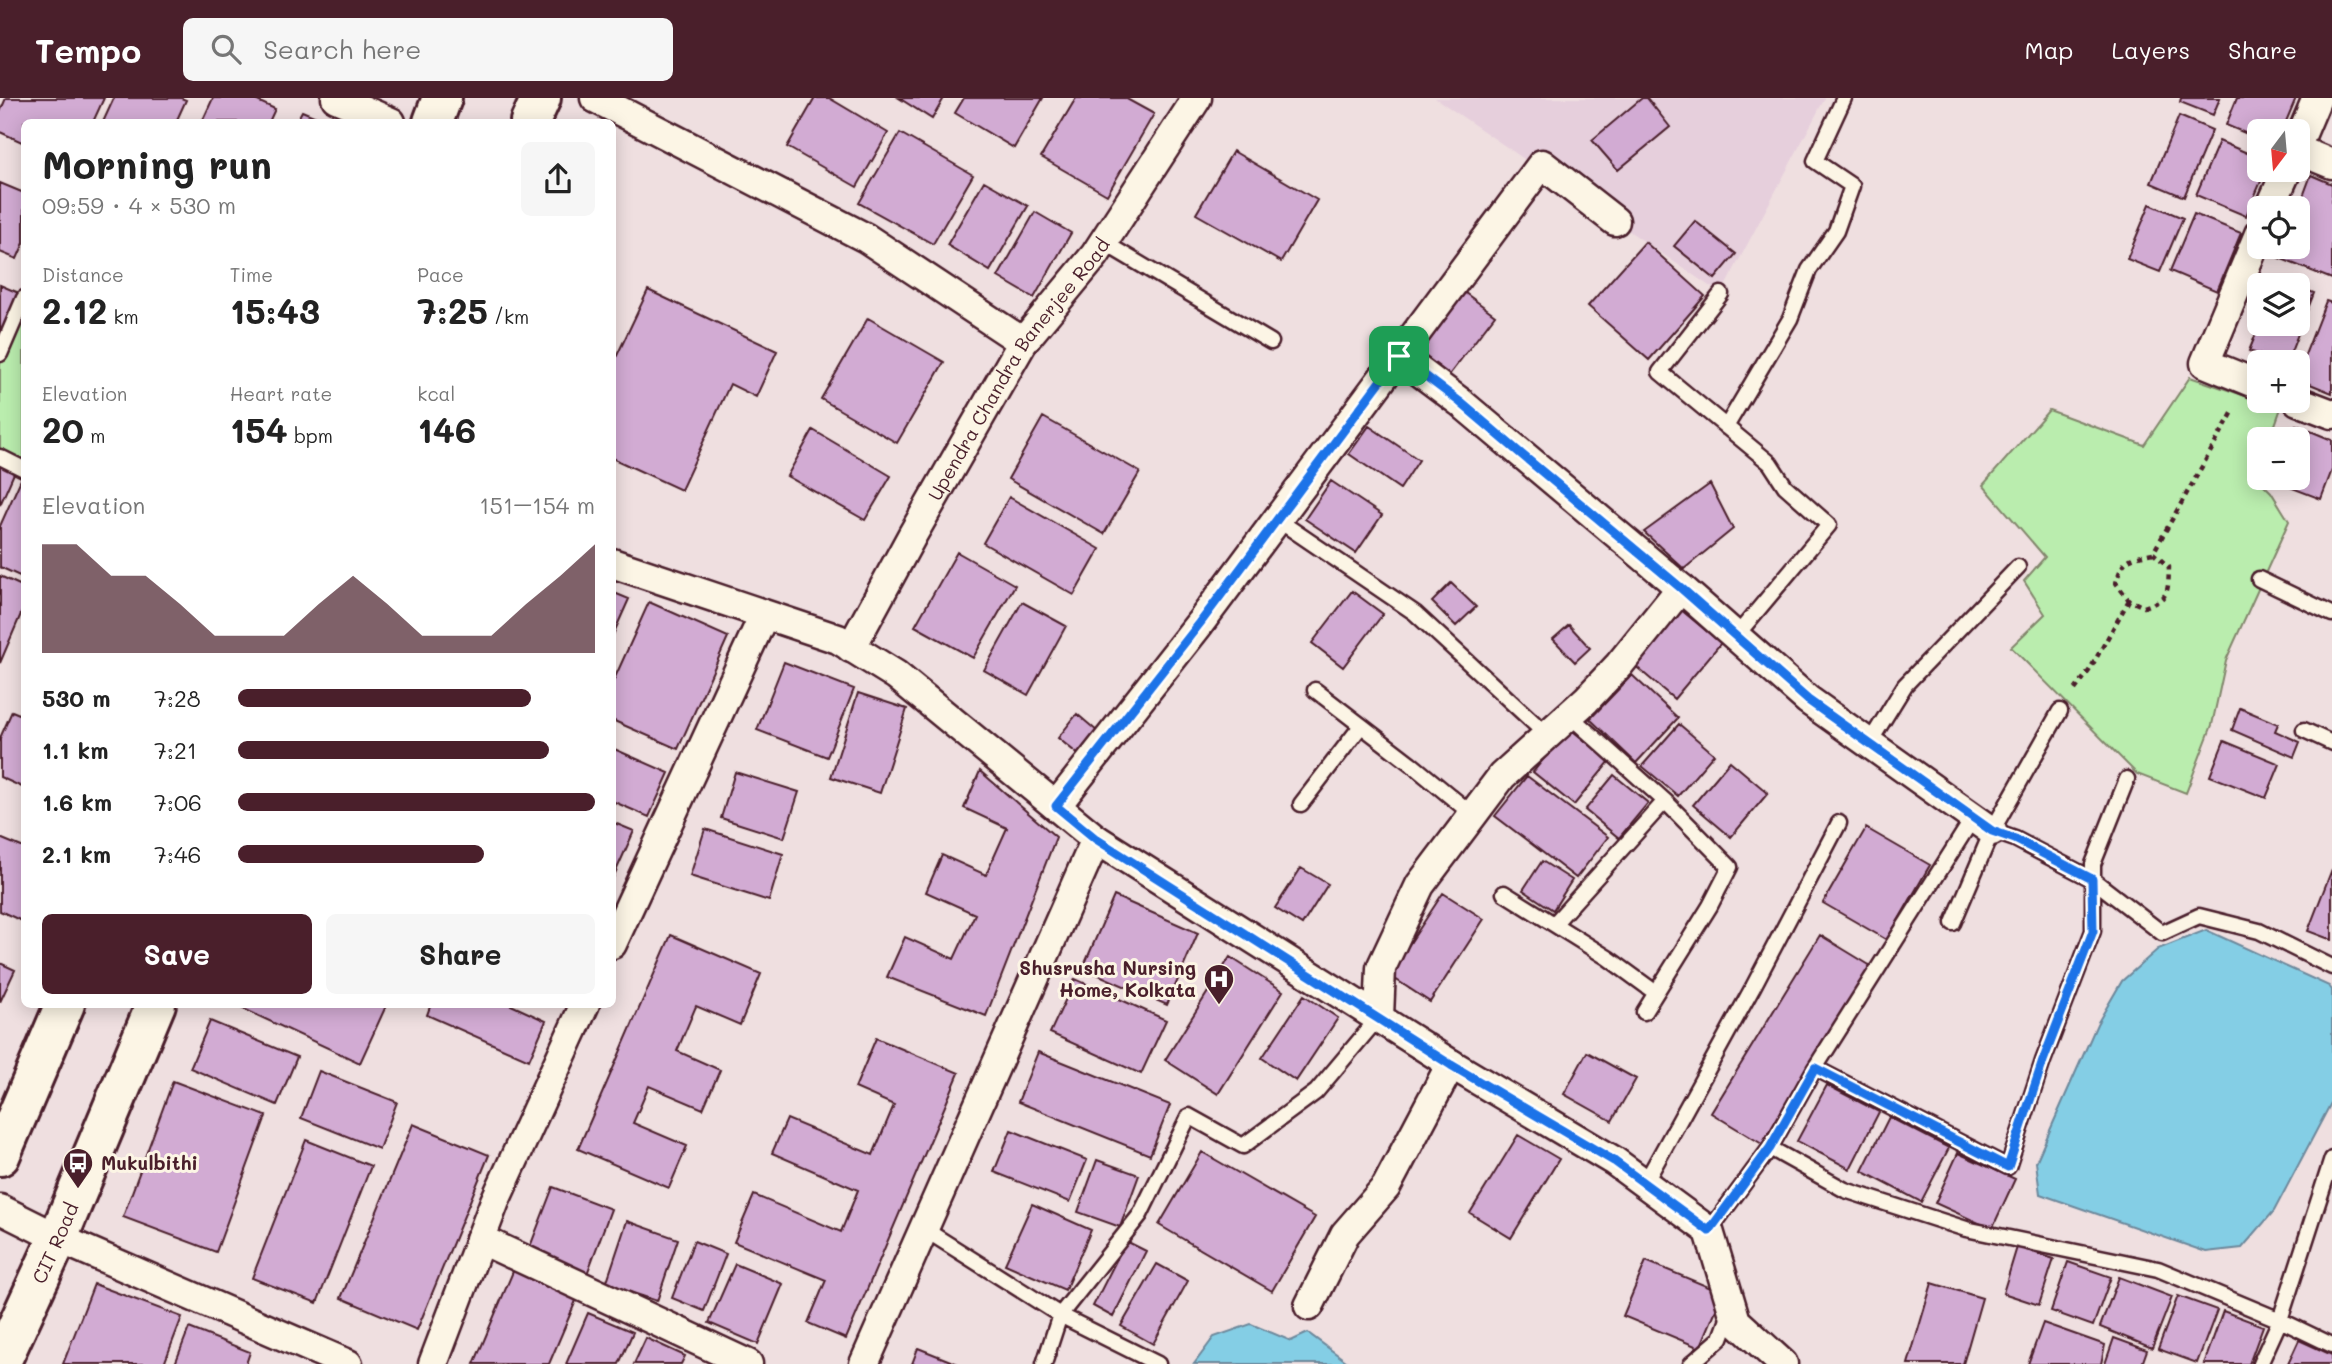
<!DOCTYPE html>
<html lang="en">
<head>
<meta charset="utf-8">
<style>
	:root { --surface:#fff; --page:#f6f6f6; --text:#222; --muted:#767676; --accent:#4a1f2b }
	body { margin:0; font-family:Mali,sans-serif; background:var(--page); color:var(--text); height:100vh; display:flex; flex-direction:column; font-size:26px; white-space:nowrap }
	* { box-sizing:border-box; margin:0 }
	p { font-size:23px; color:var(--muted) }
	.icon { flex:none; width:38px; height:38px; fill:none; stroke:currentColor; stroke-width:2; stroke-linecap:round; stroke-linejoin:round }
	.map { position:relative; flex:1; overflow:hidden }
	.drawer { position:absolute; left:21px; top:21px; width:595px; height:889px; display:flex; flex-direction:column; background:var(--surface); border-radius:10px; box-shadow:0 4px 18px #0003 }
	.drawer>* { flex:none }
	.needle { width:46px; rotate:196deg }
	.buttons { position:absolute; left:2247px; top:21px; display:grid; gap:14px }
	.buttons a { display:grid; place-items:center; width:63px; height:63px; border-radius:10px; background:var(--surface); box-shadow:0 4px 18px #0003; font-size:35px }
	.pin { position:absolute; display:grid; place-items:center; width:60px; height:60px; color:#fff; margin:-30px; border-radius:14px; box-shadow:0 4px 10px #0006 }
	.round { display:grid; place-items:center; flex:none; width:74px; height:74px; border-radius:10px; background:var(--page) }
	.headline { display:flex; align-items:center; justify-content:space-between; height:119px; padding:0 21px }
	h1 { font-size:38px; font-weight:700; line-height:52px }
	.metrics { display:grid; grid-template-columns:repeat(3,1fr); gap:10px; height:119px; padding:7px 21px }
	.metrics div { display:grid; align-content:center }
	.metrics b { font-size:35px; font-weight:700 }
	.metrics small { font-size:19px; font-weight:400 }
	.metrics p { font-size:19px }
	.chart { height:196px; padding:14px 21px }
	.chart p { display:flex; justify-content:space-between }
	.chart svg { width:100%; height:126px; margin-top:7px; fill:var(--accent); opacity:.7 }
	.cta { display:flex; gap:14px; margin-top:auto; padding:14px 21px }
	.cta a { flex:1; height:80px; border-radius:10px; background:var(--accent); color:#fff; font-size:28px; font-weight:700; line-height:80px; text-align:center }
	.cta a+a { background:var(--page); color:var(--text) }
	ul { padding:0 21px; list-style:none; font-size:23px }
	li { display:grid; grid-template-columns:112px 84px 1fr; align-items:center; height:52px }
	li i { height:18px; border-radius:9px; background:var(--accent) }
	header { display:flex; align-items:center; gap:42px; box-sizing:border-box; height:98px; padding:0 35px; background:var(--accent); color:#fff }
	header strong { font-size:33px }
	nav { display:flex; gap:38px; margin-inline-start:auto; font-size:24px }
	.search { width:490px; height:63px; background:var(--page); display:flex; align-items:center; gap:18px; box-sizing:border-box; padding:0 24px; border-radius:10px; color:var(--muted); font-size:26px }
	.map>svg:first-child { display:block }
	.built { fill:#e6cfdc }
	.green { fill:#baedae; stroke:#82866c; stroke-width:2 }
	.water { fill:#84cee5; stroke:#6d889b; stroke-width:2 }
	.building { fill:#d2abd3; stroke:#4a1f2b; stroke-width:2 }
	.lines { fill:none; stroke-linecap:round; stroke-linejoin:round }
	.service-casing { stroke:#4a1f2b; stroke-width:19 }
	.minor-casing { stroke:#4a1f2b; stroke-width:33 }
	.primary-casing { stroke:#4a1f2b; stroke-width:44 }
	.path { stroke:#4a1f2b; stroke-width:4.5; stroke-dasharray:5 5; stroke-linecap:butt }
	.service { stroke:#fcf5e5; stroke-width:14 }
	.minor { stroke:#fcf5e5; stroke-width:28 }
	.primary { stroke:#fcf5e5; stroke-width:38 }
	.route-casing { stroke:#fff; stroke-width:14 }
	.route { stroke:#1a73e8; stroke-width:9 }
	.labels { text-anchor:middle; stroke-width:6; stroke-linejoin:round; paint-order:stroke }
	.street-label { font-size:19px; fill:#4a1f2b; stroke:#fcf5e5 }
	.poi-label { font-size:19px; font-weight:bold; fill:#4a1f2b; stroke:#fcf5e5; text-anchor:end }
</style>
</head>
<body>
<header>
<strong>Tempo</strong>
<div class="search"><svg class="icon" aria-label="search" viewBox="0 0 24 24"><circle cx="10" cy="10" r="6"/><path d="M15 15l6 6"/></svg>Search here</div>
<nav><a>Map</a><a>Layers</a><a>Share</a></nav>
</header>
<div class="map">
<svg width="2332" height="1266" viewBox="0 0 2332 1266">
	<rect width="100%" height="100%" fill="#efdfe0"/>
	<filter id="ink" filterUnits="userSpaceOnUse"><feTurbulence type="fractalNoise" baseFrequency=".0143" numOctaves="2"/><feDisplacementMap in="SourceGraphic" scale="14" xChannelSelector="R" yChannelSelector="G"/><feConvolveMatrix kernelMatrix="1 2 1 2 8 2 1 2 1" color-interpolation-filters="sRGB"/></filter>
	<g filter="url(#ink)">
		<path class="built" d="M1435 0H1825L1721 196Z"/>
		<path class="green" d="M12 192 24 197V364L0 353V220Z
			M2190 279 2281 310 2270 341H2259V369L2256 379 2271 394 2289 423 2226 562 2212 627 2186 695 2137 676 2011 549 2045 516 2024 483 2045 459 1983 387 2049 312 2144 347Z"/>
		<path class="water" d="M2206 832 2329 888 2332 892V1003L2274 1113 2242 1150 2206 1154 2040 1096 2036 1064 2097 926 2122 883 2158 851Z
			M1251 1226 1291 1243 1308 1235 1350 1266H1194L1214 1239Z"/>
		<path class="building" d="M6 0H104L93 24H24V45L0 34V14Z
			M114 0H181L186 2 176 24H103Z
			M213 0H251L275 11 269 24H202Z
			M815 0H829L888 35 857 89 787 49Z
			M899 0H944L932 21Z
			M964 0H1043L1014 50 955 15Z
			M1076 0H1125L1154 16 1107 97 1041 59Z
			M1642 0H1647L1670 29 1618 72 1592 42Z
			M2181 0H2220L2213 17 2180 4Z
			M2237 0H2296L2282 33H2259V41L2226 27Z
			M302 13 328 24H296Z
			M2179 18 2212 32 2184 99 2151 85Z
			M900 35 973 77 933 146 859 105Z
			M2219 43 2259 60V72H2266L2246 118 2196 97Z
			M1233 53 1317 102 1281 164 1196 116Z
			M2311 77 2332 86V181L2279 160 2283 149H2298V112Z
			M984 83 1028 108 990 173 947 147Z
			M0 85 24 95V145L17 161 0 154Z
			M2150 106 2183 120 2160 174 2127 161Z
			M1035 114 1071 135 1034 200 998 179Z
			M2194 116 2241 135 2217 193 2170 173Z
			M1695 123 1736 156 1715 181 1674 148Z
			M1645 144 1705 198 1649 262 1588 208Z
			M0 187 21 196 0 240Z
			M1457 189 1495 217 1449 277 1412 248Z
			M2298 189 2314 195 2287 264H2280L2249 253 2260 226H2298Z
			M648 192 777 253 756 299 730 286 681 392 612 360V268Z
			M2326 203 2332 205V295L2298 281V275Z
			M868 220 944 264 897 345 821 301Z
			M1043 319 1140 374 1104 436 1008 381Z
			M2296 327 2332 342V372L2321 401 2274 383 2275 380H2298V341H2291Z
			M1369 328 1419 362 1400 391 1349 356Z
			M813 332 891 378 865 422 787 378Z
			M0 366 15 373 0 407Z
			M22 379 24 380V480L0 469V428Z
			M1331 383 1382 417 1356 455 1305 421Z
			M1710 386 1733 431 1684 471 1644 434Z
			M1009 399 1100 451 1074 497 983 445Z
			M957 454 1015 487 973 560 915 528Z
			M0 478 24 489V509L0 565Z
			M1451 485 1476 509 1456 528 1432 504Z
			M1352 493 1383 516 1343 569 1312 545Z
			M612 494 629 501 612 539Z
			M649 504 728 539 678 651 612 622V586Z
			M1022 504 1066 528 1028 597 984 572Z
			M1680 511 1721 545 1674 601 1633 566Z
			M1569 527 1590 550 1575 564 1553 541Z
			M784 564 854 591 827 659 757 632Z
			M1632 577 1678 620 1636 665 1590 621Z
			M858 595 907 611 880 695 831 679Z
			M2240 610 2278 626 2275 633 2300 644 2294 659 2232 632Z
			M12 613 24 618V690L0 679V640Z
			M1077 616 1104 639 1085 662 1058 640Z
			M1679 626 1714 656 1678 698 1642 668Z
			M1569 630 1610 663 1574 707 1533 674Z
			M2224 643 2280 666 2266 700 2210 678Z
			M612 650 669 675 649 719 612 703Z
			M1730 663 1768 695 1731 739 1693 707Z
			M980 673 1056 739 986 918 887 879 905 839 954 861 975 816 926 794 942 757 986 777 1007 730 964 710Z
			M735 674 799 694 784 740 721 720Z
			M1614 677 1648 705 1619 740 1585 712Z
			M1527 678 1608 739 1576 780 1495 718Z
			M612 724 634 733 612 782Z
			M1866 730 1930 767 1887 842 1823 805Z
			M705 731 783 756 769 803 690 778Z
			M0 740 24 750V824L0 813Z
			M1542 763 1572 782 1553 812 1523 792Z
			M1301 770 1328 786 1302 827 1275 810Z
			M2332 771V842L2308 833Z
			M1443 795 1484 821 1430 904 1389 877Z
			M1114 798 1198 835 1167 907 1083 870Z
			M671 837 761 876 740 927 696 908 677 953 720 972 703 1011 649 988 633 1025 687 1048 669 1090 578 1051Z
			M1820 837 1871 868 1762 1046 1711 1015Z
			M1230 859 1283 893 1218 996 1165 962Z
			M0 865 15 872 0 904Z
			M1075 881 1166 922 1141 976 1050 935Z
			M1304 897 1338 920 1296 983 1262 960Z
			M233 906H382L386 908 360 965Z
			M431 906H509L546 923 529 962 427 917Z
			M210 923 297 959 277 1007 190 970Z
			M876 940 959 975 846 1241 808 1225 826 1182 734 1144 754 1097 841 1134 858 1092 772 1055 787 1021 873 1057 894 1007 855 990Z
			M1038 954 1170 1007 1150 1057 1018 1004Z
			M1587 954 1636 981 1612 1023 1564 996Z
			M319 973 397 1004 379 1051 301 1020Z
			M173 983 266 1018 216 1154 123 1119Z
			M1827 987 1879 1014 1850 1071 1797 1043Z
			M1889 1019 1949 1050 1921 1104 1862 1073Z
			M413 1026 489 1057 417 1232 341 1200Z
			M1011 1032 1087 1062 1070 1104 994 1074Z
			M1518 1037 1559 1061 1511 1140 1470 1115Z
			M306 1042 371 1068 317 1205 252 1180Z
			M1202 1054 1315 1119 1272 1193 1159 1127Z
			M1958 1055 2015 1081 1992 1131 1935 1105Z
			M1097 1062 1139 1077 1120 1129 1078 1114Z
			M553 1089 611 1111 587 1176 528 1154Z
			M1032 1106 1091 1132 1065 1192 1005 1166Z
			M627 1123 678 1141 657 1203 606 1186Z
			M694 1143 726 1156 704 1213 672 1200Z
			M1126 1143 1146 1153 1113 1219 1093 1208Z
			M2017 1149 2054 1161 2039 1207 2003 1195Z
			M1646 1163 1723 1195 1700 1250 1623 1218Z
			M2068 1164 2111 1179 2093 1228 2051 1213Z
			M735 1166 783 1186 758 1246 709 1225Z
			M1157 1166 1188 1183 1153 1246 1121 1228Z
			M514 1171 578 1198 549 1266H474Z
			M2119 1179 2172 1199 2152 1250 2100 1229Z
			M1932 1185 1982 1200 1963 1266H1908Z
			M94 1186 182 1219 164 1266H63Z
			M2178 1198 2217 1212 2197 1265 2158 1251Z
			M2223 1213 2263 1228 2249 1266H2204Z
			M588 1215 633 1234 619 1266H566Z
			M2043 1225 2105 1247 2101 1266H2028Z
			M189 1230 250 1254 246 1266H175Z
			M646 1240 685 1258 681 1266H634Z
			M2114 1240 2147 1252 2142 1266H2105Z
			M2299 1242 2332 1257V1266H2288Z
			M918 1250 958 1266H912Z"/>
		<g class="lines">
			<g class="service-casing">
				<path id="service" d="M1103 144 1271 244
					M1721 196 1660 274 1770 365 1785 388 1829 427 1736 538
					M0 256 24 200
					M1726 329 1790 221 1809 172 1836 133 1852 88 1815 63 1844 0
					M0 359 24 371
					M1278 422 1415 515 1547 637
					M2259 481 2332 516
					M1315 592 1410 665 1473 717
					M1569 617 1665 703 1730 769 1710 808 1644 914
					M2304 632 2332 645
					M1868 647 1905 587 2018 469
					M1301 706 1361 628
					M1992 733 2015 741 2092 781 2162 835 2199 818 2259 833 2332 869
					M1504 795 1608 860 1656 895
					M1953 825 1992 733 2060 613
					M1554 826 1665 703
					M1815 970 2008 1069 2043 963 2093 833V766L2127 681
					M1770 1050 1845 1092 1966 1131 2158 1171 2280 1222 2332 1247
					M1645 1085 1753 889 1839 725
					M924 1131 1060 1217 1158 1266
					M1709 1133 1770 1050 1815 970 1973 720
					M1044 1266 1060 1217 1140 1117 1189 1018 1243 1048 1316 994 1379 919
					M1691 1266 1721 1240 1731 1213
					M2260 1266 2280 1222 2332 1061"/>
			</g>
			<g class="minor-casing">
				<g id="minor">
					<path d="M336 0 391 24"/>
					<path d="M595 0 866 140 1023 244"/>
					<path d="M2298 45 2317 0"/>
					<path d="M2298 52 2332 66"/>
					<path d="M2270 110 2287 72"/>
					<path d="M2259 136 2205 265 2259 287"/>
					<path d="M1399 258 1460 304 1681 490 1808 602 1992 733"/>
					<path d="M2298 303 2332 316"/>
					<path d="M612 465 838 541 896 577 1096 741 1451 966 1614 1063 1709 1133 1736 1223 1783 1266"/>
					<path id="s1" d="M851 550 913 436 1023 244 1095 157 1197 0"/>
					<path d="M1056 708 1200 525 1542 66 1615 123"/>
					<path d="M612 846 764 517"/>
					<path d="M1379 919 1381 870 1420 787 1502 678 1586 602 1619 567 1681 490"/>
					<path d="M0 1111 58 1140 348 1266"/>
					<path d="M480 1141 748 1266"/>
					<path d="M1309 1208 1345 1136 1386 1089 1451 966"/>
					<path d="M433 1266 495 1103 585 906"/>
					<path d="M864 1266 1096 741"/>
				</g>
			</g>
			<g class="primary-casing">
				<g id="primary">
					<path d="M433 24 442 0"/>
					<path d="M530 24 541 0"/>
					<path d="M0 1058 65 906"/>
					<path id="s2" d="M0 1266 58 1140 156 906"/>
				</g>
			</g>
			<path class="path" d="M2153 455C2128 460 2123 460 2116 485L2129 502 2144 509C2170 501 2168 493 2169 469L2153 455 2234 312
				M2075 592 2089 573 2129 502"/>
			<use href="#service" class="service"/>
			<use href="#minor" class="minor"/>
			<use href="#primary" class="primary"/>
		</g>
	</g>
	<g class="lines" filter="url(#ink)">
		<g class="route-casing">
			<path id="route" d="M1399 258 1460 304 1533 366 1681 490 1808 602 1992 733 2015 741 2092 781 2093 833 2043 963 2008 1069 1815 970 1770 1050 1709 1133 1614 1063 1451 967 1096 741 1056 708 1200 525Z"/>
		</g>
		<use href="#route" class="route"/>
	</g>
	<defs>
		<g id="hospital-pin" transform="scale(1.575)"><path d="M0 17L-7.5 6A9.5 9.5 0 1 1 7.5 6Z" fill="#4a1f2b" stroke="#fcf5e5"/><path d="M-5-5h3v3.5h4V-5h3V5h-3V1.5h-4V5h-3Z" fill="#fff"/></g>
		<g id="bus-pin" transform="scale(1.575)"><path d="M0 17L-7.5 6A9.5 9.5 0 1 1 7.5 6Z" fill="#4a1f2b" stroke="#fcf5e5"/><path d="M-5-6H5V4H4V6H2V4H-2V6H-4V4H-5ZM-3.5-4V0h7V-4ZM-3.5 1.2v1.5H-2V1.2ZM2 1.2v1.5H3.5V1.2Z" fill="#fff"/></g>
	</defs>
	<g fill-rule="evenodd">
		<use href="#hospital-pin" x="1219" y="881"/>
		<use href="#bus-pin" x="78" y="1065"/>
	</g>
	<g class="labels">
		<g class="street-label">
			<text dy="7" stroke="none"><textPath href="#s1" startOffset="326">Upendra Chandra Banerjee Road</textPath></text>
			<text dy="7" stroke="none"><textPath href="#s2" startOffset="133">CIT Road</textPath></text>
		</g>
		<g class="poi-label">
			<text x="1196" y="877">Shusrusha Nursing<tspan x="1196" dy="22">Home, Kolkata</tspan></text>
			<text x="101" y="1072" text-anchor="start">Mukulbithi</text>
		</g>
	</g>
</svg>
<div class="buttons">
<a><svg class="needle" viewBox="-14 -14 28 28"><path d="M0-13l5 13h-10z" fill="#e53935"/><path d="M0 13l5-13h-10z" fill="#767676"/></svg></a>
<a><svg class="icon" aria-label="locate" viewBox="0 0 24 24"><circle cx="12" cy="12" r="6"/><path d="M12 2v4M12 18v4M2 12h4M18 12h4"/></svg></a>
<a><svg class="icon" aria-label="layers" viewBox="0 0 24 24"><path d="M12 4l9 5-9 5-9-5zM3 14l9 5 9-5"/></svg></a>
<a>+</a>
<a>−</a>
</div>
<div class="pin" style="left:1399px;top:258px;background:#1e9e55"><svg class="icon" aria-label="arrive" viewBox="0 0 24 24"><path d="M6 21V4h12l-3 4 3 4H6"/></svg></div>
<section class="drawer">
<div class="headline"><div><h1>Morning run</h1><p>09:59 · 4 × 530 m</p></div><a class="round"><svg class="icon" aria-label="share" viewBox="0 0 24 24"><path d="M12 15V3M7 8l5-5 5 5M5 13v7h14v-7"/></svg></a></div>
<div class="metrics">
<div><p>Distance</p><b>2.12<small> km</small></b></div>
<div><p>Time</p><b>15:43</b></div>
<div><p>Pace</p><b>7:25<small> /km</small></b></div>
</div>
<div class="metrics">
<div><p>Elevation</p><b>20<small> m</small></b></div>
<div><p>Heart rate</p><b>154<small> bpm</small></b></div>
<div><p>kcal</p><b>146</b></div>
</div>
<div class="chart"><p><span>Elevation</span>151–154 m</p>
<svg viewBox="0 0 160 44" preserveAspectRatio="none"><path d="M0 44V6L10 6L20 17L30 17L40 27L50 38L60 38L70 38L80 27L90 17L100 27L110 38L120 38L130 38L140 27L150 17L160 6V44z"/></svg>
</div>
<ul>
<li><b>530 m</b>7:28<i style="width:82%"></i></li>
<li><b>1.1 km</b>7:21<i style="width:87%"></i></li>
<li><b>1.6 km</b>7:06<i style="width:100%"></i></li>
<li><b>2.1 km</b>7:46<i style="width:69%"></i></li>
</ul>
<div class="cta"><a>Save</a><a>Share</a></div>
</section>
</div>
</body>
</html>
